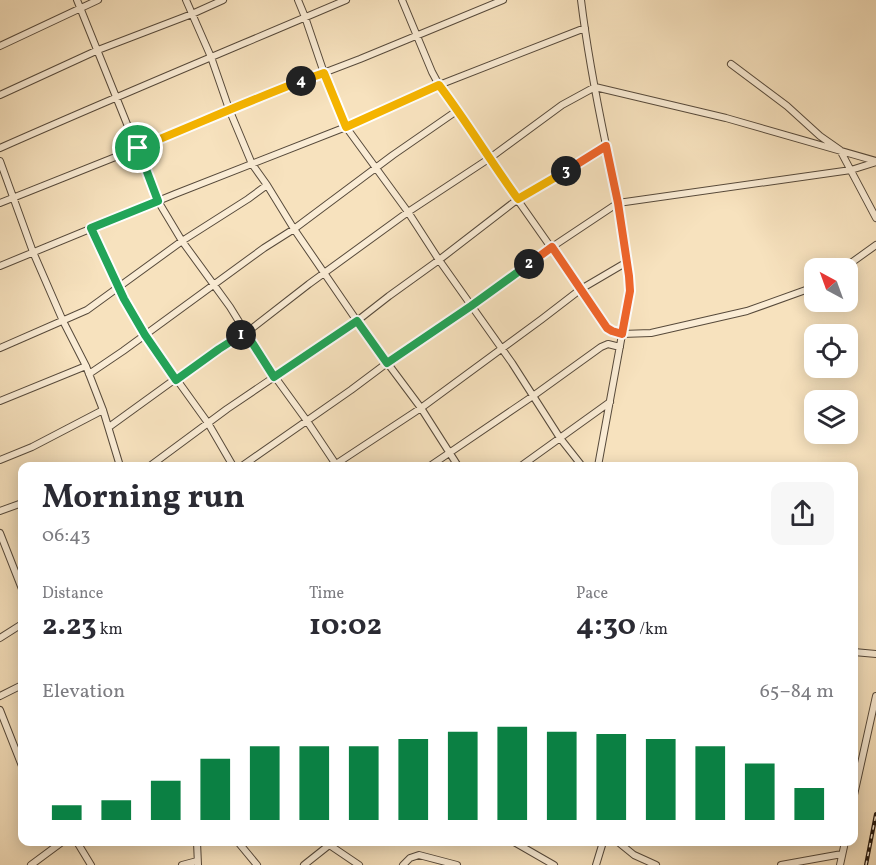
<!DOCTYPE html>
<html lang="en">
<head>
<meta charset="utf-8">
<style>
	:root { --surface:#fff; --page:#f7f7f7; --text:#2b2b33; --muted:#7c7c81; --accent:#0b8043 }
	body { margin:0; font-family:Vollkorn,serif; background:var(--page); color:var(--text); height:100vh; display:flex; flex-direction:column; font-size:22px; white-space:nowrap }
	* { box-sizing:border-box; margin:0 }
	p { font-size:20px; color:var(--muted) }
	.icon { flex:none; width:33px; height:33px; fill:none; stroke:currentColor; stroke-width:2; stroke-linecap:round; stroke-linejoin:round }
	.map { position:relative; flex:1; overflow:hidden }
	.panel { position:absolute; left:18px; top:462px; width:840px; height:384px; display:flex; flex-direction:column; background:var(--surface); border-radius:12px; box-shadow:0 3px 15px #0003 }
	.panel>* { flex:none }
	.needle { width:39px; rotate:319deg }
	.buttons { position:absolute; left:804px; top:258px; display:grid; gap:12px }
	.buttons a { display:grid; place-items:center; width:54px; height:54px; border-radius:12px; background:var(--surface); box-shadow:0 3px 15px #0003; font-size:30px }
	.pin { position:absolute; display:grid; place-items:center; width:51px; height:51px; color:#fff; margin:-26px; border:3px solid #fff; border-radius:50%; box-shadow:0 2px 6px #0007 }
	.km { position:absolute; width:30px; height:30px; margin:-15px; border-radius:50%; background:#222; color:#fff; font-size:16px; line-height:30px; text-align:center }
	.round { display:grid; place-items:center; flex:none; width:63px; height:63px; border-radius:12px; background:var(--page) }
	.headline { display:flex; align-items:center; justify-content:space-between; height:102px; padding:0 24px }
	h1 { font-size:33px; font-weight:700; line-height:45px }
	.stats { display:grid; grid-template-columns:repeat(3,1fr); gap:9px; height:102px; padding:6px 24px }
	.stats div { display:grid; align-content:center }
	.stats b { font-size:30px; font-weight:700 }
	.stats small { font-size:16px; font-weight:400 }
	.stats p { font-size:16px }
	.chart { height:168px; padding:12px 24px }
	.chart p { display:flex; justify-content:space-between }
	.chart svg { width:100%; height:108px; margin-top:6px; stroke:var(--accent); stroke-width:6 }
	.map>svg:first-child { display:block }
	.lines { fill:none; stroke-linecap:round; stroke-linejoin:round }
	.minor-casing { stroke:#574a3b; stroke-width:8 }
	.minor { stroke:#faecd5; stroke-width:6 }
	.rail-casing { stroke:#22170f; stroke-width:4 }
	.rail { stroke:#faecd5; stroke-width:1.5; stroke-dasharray:4.5; stroke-linecap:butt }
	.split-1-casing { stroke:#fff; stroke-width:12 }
	.split-2-casing { stroke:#fff; stroke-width:12 }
	.split-3-casing { stroke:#fff; stroke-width:12 }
	.split-4-casing { stroke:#fff; stroke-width:12 }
	.split-5-casing { stroke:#fff; stroke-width:12 }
	.split-1 { stroke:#22a559; stroke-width:8 }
	.split-2 { stroke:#22a559; stroke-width:8 }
	.split-3 { stroke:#f0652b; stroke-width:8 }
	.split-4 { stroke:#f5b400; stroke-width:8 }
	.split-5 { stroke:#f5b400; stroke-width:8 }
</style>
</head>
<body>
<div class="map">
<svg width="876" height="865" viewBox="0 0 876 865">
	<rect width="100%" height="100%" fill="#f7e2be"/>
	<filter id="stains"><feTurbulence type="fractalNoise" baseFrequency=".00333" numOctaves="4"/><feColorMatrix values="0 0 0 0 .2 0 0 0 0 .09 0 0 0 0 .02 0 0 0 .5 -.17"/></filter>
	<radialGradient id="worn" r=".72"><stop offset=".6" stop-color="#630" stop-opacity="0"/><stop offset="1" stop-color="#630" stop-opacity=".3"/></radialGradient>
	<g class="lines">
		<g class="minor-casing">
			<path id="minor" d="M77 0 158 201 182 241 230 307 262 359 307 421 337 466
				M186 0 211 57 229 109 252 164 267 185 294 229 368 337 421 408 458 466
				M298 0 305 17 324 73 346 127 408 212 439 260 512 363 560 438 582 466
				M402 0 432 72 439 85 458 110 498 172 609 330 622 334 651 333 747 311 814 287
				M581 0C587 49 596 97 606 145 615 194 626 242 630 291L598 466
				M0 46 98 0
				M731 64 787 106 820 136 840 150 876 218
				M0 95 98 50 192 14 223 0
				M0 148C115 97 231 49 346 0
				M0 161 33 252 63 321 86 366 103 410 120 466
				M0 203 138 148 202 122 229 109 360 59 503 0
				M91 228 124 299 140 326 157 352 208 423 233 466
				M0 266 175 194 346 127 439 85 585 28
				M844 268 876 245
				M0 348 87 310 182 241 248 199 267 185
				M89 374 123 351 264 248 294 229 393 155 458 110
				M0 401 86 366
				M109 427 196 364 246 333 309 284 408 212 490 158 562 105 595 87 726 118 876 161
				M0 460 32 447 103 410
				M150 466 227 409 357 321 389 296 439 260 518 199 606 146
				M242 466 351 390 387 363 471 306 552 247 618 203 851 170 876 162
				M333 466 421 408 542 319 581 289 627 262
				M430 466 533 396 601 347 608 344 620 347
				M521 466 610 402
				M0 511 22 503
				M0 533 22 589
				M0 638 22 624
				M854 652 876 654
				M0 696 22 685
				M0 710 22 766
				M854 795 876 696
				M77 842 91 865
				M197 842 198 865
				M238 842 257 865
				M325 842 359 865
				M514 842 554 865
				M618 842 634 855 656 865
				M31 865 62 842
				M182 865 197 861
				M304 865 333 842
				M403 865 410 858 419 855 457 865
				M596 865 603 842
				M781 865 842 854
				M840 865 845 842"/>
		</g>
		<use href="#minor" class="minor"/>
		<g class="rail-casing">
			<path id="rail" d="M866 865 876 814"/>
		</g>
		<use href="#rail" class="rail"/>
	</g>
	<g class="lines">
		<g class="split-1-casing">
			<path id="split-1" d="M138 148 158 201 91 228 124 299 145 335 176 380 219 349 241 335"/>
		</g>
		<g class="split-2-casing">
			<path id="split-2" d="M241 335 246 333 274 377 357 321 387 363 471 306 529 264"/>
		</g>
		<g class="split-3-casing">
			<path id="split-3" d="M529 264 552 247 607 328 612 331 622 334 630 291 629 276 618 203 606 146 566 171"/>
		</g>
		<g class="split-4-casing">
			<path id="split-4" d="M301 81 324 73 346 127 439 85C467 122 491 162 518 199L566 171"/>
		</g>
		<g class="split-5-casing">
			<path id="split-5" d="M138 148C192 126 246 102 301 81"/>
		</g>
		<use href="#split-1" class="split-1"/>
		<use href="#split-2" class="split-2"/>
		<use href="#split-3" class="split-3"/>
		<use href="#split-4" class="split-4"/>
		<use href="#split-5" class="split-5"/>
	</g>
	<rect width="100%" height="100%" filter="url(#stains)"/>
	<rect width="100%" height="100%" fill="url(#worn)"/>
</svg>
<div class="buttons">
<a><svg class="needle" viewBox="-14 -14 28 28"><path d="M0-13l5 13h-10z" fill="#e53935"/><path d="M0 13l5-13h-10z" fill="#7c7c81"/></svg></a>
<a><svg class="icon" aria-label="locate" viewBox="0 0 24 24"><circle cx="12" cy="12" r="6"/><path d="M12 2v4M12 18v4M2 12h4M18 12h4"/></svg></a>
<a><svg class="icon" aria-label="layers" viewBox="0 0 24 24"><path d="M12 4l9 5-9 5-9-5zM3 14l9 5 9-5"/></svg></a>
</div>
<div class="pin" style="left:138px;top:148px;background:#1e9e55"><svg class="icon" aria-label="arrive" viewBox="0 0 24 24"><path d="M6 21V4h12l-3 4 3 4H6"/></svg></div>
<b class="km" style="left:241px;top:335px">1</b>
<b class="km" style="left:529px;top:264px">2</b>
<b class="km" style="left:566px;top:171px">3</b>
<b class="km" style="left:301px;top:81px">4</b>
<section class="panel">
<div class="headline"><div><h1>Morning run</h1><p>06:43</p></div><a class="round"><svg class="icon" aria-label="share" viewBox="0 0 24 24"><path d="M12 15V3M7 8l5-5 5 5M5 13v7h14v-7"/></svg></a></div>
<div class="stats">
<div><p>Distance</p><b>2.23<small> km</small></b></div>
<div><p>Time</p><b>10:02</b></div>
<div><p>Pace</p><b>4:30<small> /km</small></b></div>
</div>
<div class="chart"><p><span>Elevation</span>65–84 m</p>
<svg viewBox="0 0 160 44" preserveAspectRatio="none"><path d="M5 44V38M15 44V36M25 44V28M35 44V19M45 44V14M55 44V14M65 44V14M75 44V11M85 44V8M95 44V6M105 44V8M115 44V9M125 44V11M135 44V14M145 44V21M155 44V31"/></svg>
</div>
</section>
</div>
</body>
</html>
